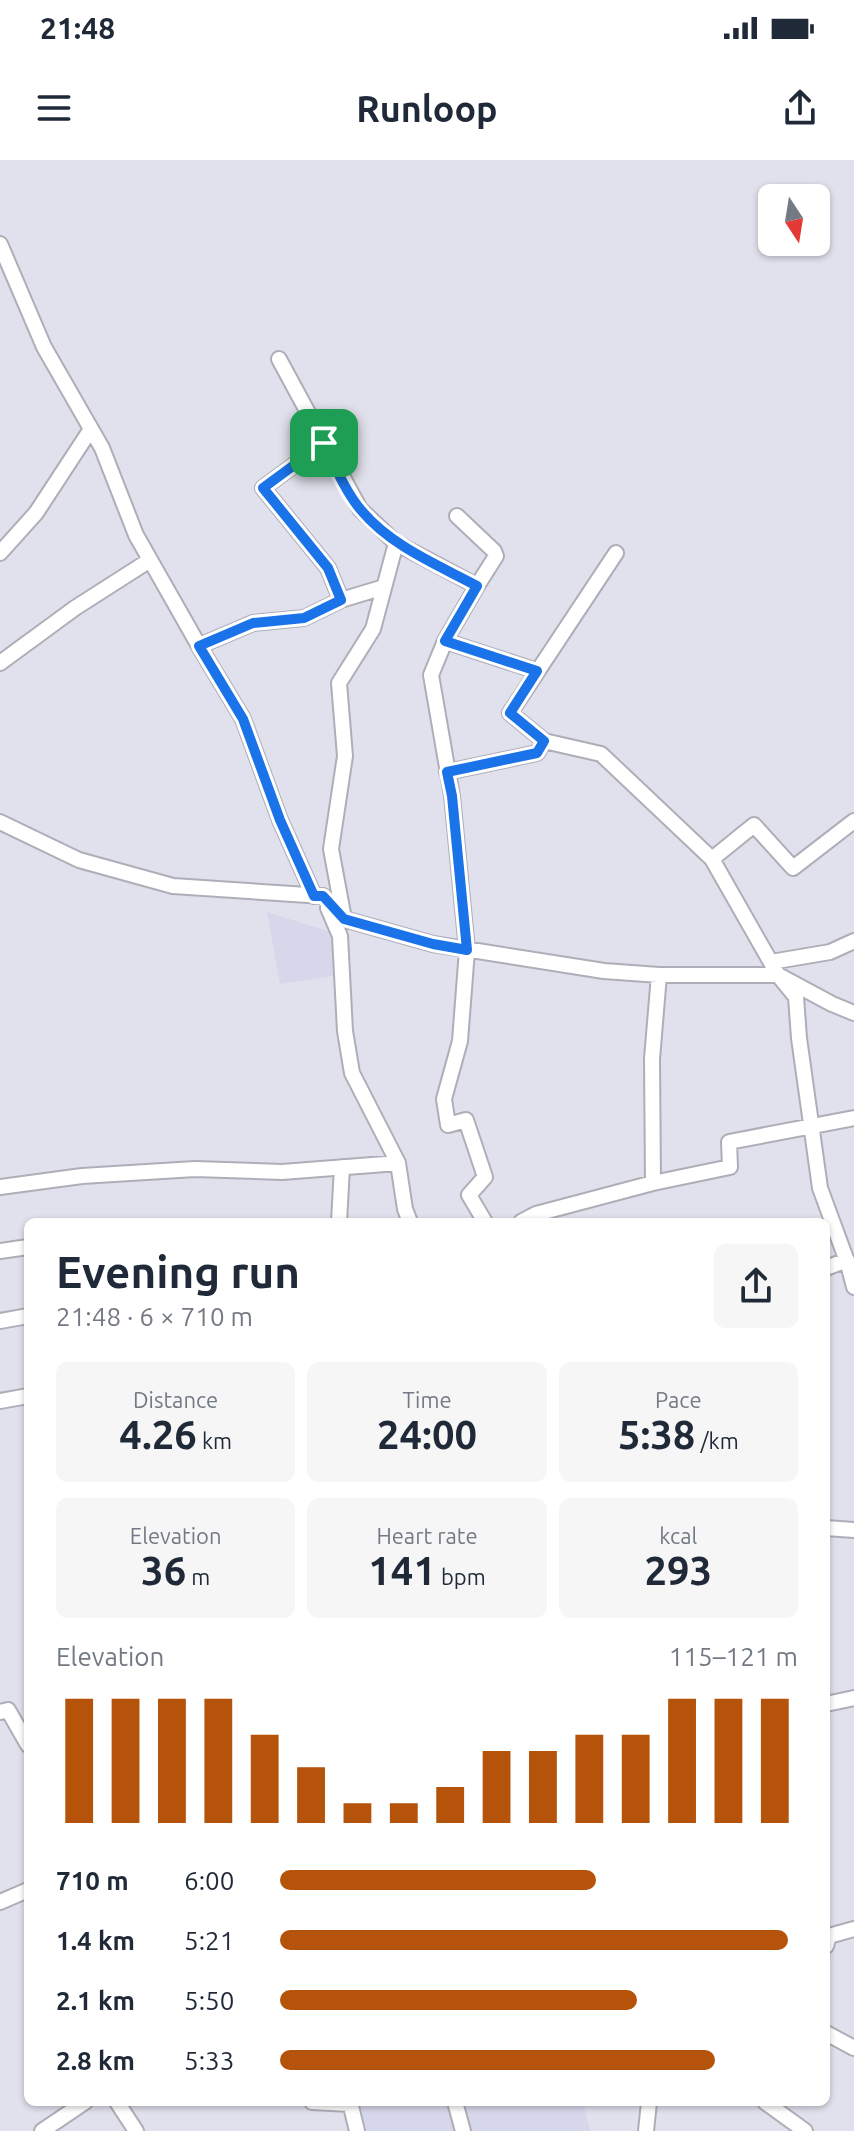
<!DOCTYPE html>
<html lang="en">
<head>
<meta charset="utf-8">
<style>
	:root { --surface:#fff; --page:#f6f6f7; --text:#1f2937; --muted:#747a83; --accent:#b45309 }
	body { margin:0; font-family:Ubuntu,sans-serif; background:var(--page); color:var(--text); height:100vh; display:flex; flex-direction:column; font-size:30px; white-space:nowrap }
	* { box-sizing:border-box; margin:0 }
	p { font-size:26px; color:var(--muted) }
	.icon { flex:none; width:44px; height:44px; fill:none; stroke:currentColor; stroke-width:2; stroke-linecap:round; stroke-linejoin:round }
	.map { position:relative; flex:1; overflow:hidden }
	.panel { position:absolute; left:24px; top:1058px; width:806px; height:888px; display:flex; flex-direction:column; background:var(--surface); border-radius:12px; box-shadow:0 2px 6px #0004 }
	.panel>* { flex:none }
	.needle { width:52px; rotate:168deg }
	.controls { position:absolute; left:758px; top:24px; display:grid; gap:16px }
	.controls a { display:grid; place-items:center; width:72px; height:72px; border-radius:12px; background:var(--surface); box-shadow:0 2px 6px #0004; font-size:40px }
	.pin { position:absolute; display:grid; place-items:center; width:68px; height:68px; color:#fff; margin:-34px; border-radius:16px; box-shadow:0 4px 12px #0006 }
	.round { display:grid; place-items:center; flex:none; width:84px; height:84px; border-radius:12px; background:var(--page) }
	.head { display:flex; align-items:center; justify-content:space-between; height:136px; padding:0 32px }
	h1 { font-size:44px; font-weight:600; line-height:60px }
	.figures { display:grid; grid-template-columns:repeat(3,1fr); gap:12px; height:136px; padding:8px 32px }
	.figures div { display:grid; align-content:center; border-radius:12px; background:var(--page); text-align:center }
	.figures b { font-size:40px; font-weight:600 }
	.figures small { font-size:22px; font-weight:400 }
	.figures p { font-size:22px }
	.chart { height:224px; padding:16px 32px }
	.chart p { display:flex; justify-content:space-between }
	.chart svg { width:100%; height:144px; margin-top:8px; stroke:var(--accent); stroke-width:6 }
	ul { padding:0 32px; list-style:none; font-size:26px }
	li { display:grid; grid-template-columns:128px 96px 1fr; align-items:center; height:60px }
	li i { height:20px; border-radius:10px; background:var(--accent) }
	.status { display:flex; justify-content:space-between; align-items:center; height:56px; padding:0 40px; background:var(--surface); direction:ltr }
	.status svg { height:22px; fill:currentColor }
	header { display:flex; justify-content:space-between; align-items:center; height:104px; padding:0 32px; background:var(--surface); font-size:36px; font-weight:600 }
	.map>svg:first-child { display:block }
	.built { fill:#d6d7ea }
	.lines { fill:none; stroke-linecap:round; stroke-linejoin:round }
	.street-casing { stroke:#aeaeb9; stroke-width:18 }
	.street { stroke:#fff; stroke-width:14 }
	.route-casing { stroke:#fff; stroke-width:16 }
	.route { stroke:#1a73e8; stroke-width:10 }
</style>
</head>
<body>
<div class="status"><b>21:48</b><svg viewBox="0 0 49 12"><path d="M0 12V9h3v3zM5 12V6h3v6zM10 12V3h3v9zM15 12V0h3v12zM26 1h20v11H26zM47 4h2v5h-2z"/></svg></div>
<header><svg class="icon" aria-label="menu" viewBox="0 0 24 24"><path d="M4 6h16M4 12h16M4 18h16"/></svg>Runloop<svg class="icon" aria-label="share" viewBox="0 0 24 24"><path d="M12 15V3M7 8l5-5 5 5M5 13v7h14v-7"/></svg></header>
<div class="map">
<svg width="854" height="1971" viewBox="0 0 854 1971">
	<rect width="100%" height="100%" fill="#e1e1ed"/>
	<path class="built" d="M267 752 343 776 345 814 280 824Z
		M360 1942H583L590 1971H366Z"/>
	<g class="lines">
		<g class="street-casing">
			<path id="street" d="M0 84 44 187 102 288 136 375 199 486 253 463 304 458 341 440 384 427
				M279 199 360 349 396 383 373 469 339 523 345 596 331 689 344 759
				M324 283 263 328 328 408 341 440
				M457 356 494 391 496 396 477 426
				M396 383 477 426 445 481 431 515 452 636 467 790 460 881 444 939 448 965 466 960 485 1017 469 1035 485 1062
				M0 393 36 353 91 269
				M616 393 510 553 544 581 601 594 712 699
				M445 481 537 511
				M199 486 243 559 280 660 314 736
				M0 503 75 448 150 400
				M447 612 537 593 544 581
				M854 661 793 708 754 665 712 699 778 815 796 837 799 878 820 1028 848 1104 854 1127
				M0 662 79 700 173 726 323 736 344 759 433 784 604 811 659 815H778L832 844 854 853
				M328 748 340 776 345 871 352 913 398 1003 405 1049 410 1062
				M771 802 830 792 854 781
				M653 1023 652 899 659 815
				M0 1027 82 1016 195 1009 282 1012 398 1003
				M339 1062 342 1007
				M521 1062 536 1054 653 1023 730 1007 729 982 854 958
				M0 1091 28 1087
				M826 1108 847 1100
				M0 1161 28 1156
				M0 1241 28 1236
				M826 1368 854 1370
				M826 1544 854 1538
				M0 1552 8 1550 28 1585
				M0 1742 28 1730
				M826 1786 829 1776 854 1769
				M826 1873 854 1888
				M117 1942 136 1971
				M312 1942 350 1944
				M350 1942 357 1971
				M455 1942 463 1971
				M765 1942 805 1971
				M42 1971 85 1942
				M646 1971 649 1942"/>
		</g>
		<use href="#street" class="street"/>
	</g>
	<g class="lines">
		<g class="route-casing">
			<path id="route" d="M324 283C334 304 346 333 361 350 391 386 436 404 477 426L445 481 537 511 510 553 544 581 537 593 447 612 452 636 467 790 433 784 344 759 323 736H314L280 660 243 559 199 486 253 463 304 458 341 440 328 408 263 328Z"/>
		</g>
		<use href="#route" class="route"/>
	</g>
</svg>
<div class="controls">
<a><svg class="needle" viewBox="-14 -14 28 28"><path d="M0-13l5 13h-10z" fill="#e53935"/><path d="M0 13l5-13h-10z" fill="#747a83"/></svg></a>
</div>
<div class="pin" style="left:324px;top:283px;background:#1e9e55"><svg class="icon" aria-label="arrive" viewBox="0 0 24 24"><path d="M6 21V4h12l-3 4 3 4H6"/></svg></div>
<section class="panel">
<div class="head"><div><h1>Evening run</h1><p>21:48 · 6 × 710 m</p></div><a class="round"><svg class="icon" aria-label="share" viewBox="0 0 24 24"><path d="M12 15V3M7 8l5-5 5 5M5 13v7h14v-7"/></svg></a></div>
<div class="figures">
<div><p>Distance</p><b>4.26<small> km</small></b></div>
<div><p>Time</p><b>24:00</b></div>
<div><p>Pace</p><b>5:38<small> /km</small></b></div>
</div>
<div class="figures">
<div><p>Elevation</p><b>36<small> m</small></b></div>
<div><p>Heart rate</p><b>141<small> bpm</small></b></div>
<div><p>kcal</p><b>293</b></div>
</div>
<div class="chart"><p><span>Elevation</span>115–121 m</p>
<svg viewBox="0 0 160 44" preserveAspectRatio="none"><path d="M5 44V6M15 44V6M25 44V6M35 44V6M45 44V17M55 44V27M65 44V38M75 44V38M85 44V33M95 44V22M105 44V22M115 44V17M125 44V17M135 44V6M145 44V6M155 44V6"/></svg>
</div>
<ul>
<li><b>710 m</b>6:00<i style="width:61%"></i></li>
<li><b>1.4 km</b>5:21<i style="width:98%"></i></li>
<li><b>2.1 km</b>5:50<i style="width:69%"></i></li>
<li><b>2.8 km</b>5:33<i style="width:84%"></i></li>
</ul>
</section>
</div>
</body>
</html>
